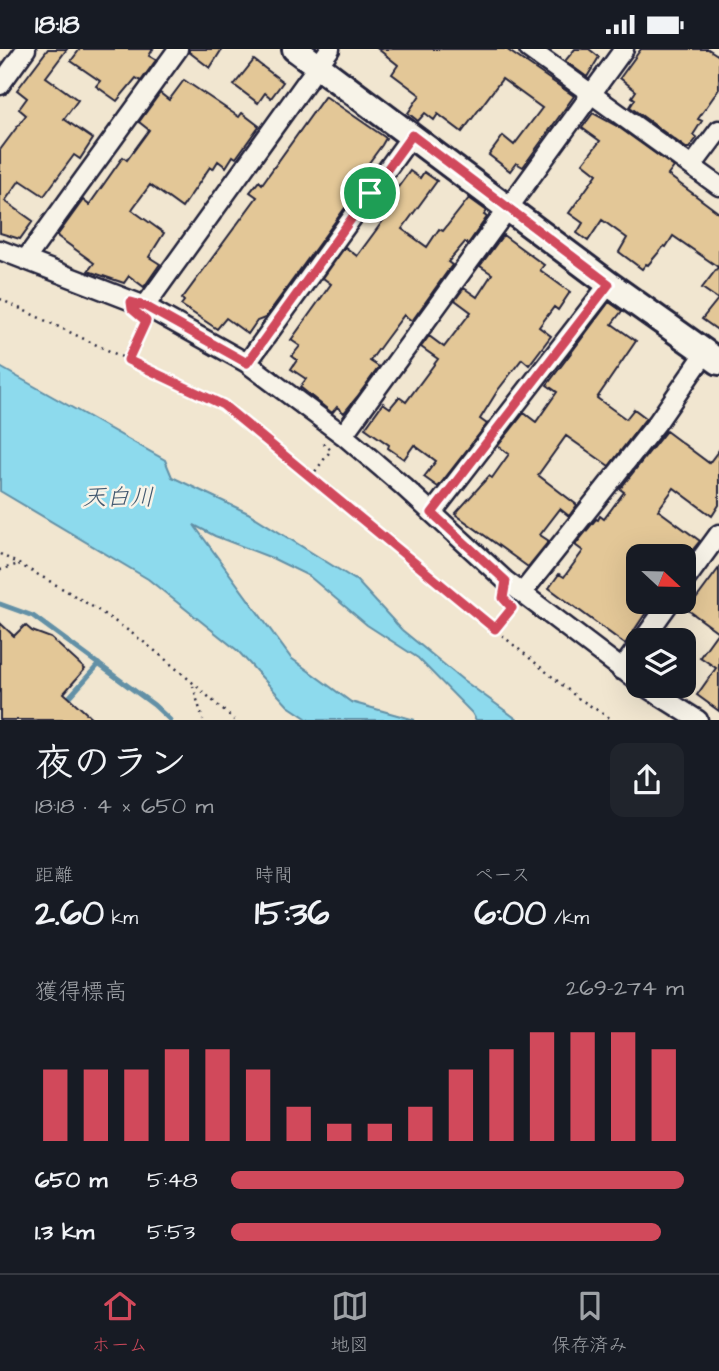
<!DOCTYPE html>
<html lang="ja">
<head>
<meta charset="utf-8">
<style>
	:root { --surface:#171b24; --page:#20242c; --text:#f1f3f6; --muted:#9ea1a6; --line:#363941; --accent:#d1495b }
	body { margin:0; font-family:"Architects Daughter","Klee One",sans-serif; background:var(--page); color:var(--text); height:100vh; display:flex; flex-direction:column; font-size:26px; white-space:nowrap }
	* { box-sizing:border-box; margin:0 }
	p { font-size:23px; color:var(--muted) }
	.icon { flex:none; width:38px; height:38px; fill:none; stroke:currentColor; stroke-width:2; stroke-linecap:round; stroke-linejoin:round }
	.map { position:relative; height:671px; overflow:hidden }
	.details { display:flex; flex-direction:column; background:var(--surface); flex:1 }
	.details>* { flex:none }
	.needle { width:46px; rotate:112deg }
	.controls { position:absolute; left:626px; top:495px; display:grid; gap:14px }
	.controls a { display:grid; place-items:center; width:70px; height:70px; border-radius:14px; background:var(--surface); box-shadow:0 7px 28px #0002; font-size:35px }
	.pin { position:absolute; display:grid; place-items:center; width:60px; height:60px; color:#fff; margin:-30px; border:4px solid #fff; border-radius:50%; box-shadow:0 2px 7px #0007 }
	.round { display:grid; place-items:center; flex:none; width:74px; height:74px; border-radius:14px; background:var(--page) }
	.head { display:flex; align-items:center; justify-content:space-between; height:119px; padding:0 35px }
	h1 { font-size:38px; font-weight:700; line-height:52px }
	.stats { display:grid; grid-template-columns:repeat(3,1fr); gap:10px; height:119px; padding:7px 35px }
	.stats div { display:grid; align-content:center }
	.stats b { font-size:35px; font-weight:700 }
	.stats small { font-size:19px; font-weight:400 }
	.stats p { font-size:19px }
	.chart { height:196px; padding:14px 35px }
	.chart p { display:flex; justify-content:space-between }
	.chart svg { width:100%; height:126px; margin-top:7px; stroke:var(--accent); stroke-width:6 }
	ul { padding:0 35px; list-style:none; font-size:23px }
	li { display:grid; grid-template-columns:112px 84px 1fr; align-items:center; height:52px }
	li i { height:18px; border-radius:9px; background:var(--accent) }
	.status { display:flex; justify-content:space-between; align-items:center; height:49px; padding:0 35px; background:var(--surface); direction:ltr }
	.status svg { height:19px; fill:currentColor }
	.dock { display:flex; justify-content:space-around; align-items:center; height:98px; border-top:2px solid var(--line); background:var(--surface); font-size:19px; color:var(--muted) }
	.dock a { display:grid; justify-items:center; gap:4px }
	.dock .on { color:var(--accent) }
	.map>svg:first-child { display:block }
	.water { fill:#8ddaed; stroke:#6290a6; stroke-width:2 }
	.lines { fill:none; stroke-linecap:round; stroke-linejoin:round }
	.stream { stroke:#6290a6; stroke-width:5 }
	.building { fill:#e3c797; stroke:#22223b; stroke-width:2 }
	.street-casing { stroke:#22223b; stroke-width:23 }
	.secondary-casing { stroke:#22223b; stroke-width:30 }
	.path { stroke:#22223b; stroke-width:2.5; stroke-dasharray:2 5; stroke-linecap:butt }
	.street { stroke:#f7f3e8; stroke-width:18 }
	.secondary { stroke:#f7f3e8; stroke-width:24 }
	.route-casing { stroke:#fff; stroke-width:14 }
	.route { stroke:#d1495b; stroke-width:9 }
	.labels { text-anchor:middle; stroke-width:5; stroke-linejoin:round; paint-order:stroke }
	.water-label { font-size:24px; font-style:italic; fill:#425970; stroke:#f7f3e8 }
</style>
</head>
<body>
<div class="status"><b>18:18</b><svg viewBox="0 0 49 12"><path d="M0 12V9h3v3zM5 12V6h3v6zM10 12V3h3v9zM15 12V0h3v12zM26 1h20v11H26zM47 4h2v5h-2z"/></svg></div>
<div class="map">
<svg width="719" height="671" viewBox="0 0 719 671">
	<rect width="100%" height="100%" fill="#f1e6d0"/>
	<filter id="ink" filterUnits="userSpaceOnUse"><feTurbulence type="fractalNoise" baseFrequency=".0143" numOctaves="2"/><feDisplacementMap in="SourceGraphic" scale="14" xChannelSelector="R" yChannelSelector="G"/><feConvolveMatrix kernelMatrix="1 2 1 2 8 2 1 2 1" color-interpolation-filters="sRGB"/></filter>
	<g filter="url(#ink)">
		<path class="water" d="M0 318 165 411 172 428 248 464 357 532 402 581 463 631 518 671H476L472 664 418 609 367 576 309 527 272 509 215 487 194 476 291 609 351 653 415 671H309L288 657 238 602 148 530 0 442Z"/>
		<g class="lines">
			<path class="stream" d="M0 555 33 567 154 656 170 671
				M65 653 99 615"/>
		</g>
		<path class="building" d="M48 0H67L46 28 78 51 64 70 93 90 80 110 74 106 44 147 20 131 5 152 33 172 20 190 0 184V101L26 66 19 60 27 49 17 41Z
			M80 0H153L149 7 156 11 141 32 136 29 117 52 96 37 100 32 71 12Z
			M189 0H222L210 19 189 3Z
			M378 0H506L574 47 523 118 516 114 510 122 489 106 503 87 514 96 542 59 502 30 462 83 438 65 434 71 425 64 418 72 408 64 420 46 392 25 398 16Z
			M575 0H589L599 8 587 28 565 12Z
			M641 0H708L719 7V40L698 70 702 72 693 86 697 89 689 99H686L630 58 635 50 632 48 636 42 620 29Z
			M254 11 283 33 271 49 265 44 258 54 234 36Z
			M184 31 239 68 242 64 259 77 236 109 233 107 226 118 218 112 213 120 210 118 182 159 150 136 133 159 132 161 164 184 149 208 160 215 144 238 129 227 124 234 88 222 94 214 57 187 83 151 89 156 123 108 127 111 149 81 139 73 160 44 169 51Z
			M325 47 386 89 382 96 352 137 358 141 265 269 257 272 248 285 226 269 217 280 181 256 184 252 182 250 257 148 250 143 259 132 262 135Z
			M593 64 617 77 674 118 668 126 719 164V282L702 270 718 250 702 239 718 218 673 187 666 198 664 197 648 216 646 215 642 220 619 203 627 189 602 171 588 192 577 184 583 174 569 164 597 125 583 114 600 92 582 79Z
			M410 122 420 129 424 123 437 132 402 180 427 198 439 180 443 182 469 149 487 162 484 166 487 168 468 195 465 193 448 213 452 216 412 272 404 266 386 290 370 312 379 318 357 348 344 364 337 358 332 364 300 338 306 330 291 320 297 311 292 307 300 297 291 291 331 235 323 229 345 198 357 207 388 165 382 160Z
			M503 186 544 216 540 221 570 243 558 261 554 258 539 278 551 287 529 316 522 310 498 341 480 370 487 375 438 438 424 428 436 412 414 396 404 410 388 399 389 396 365 379 383 354 390 359 399 348 406 353 438 310 421 298 429 287 444 298 471 263 455 251 464 239 477 248 492 225 480 217Z
			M609 253 622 262 612 275 636 292 597 349 626 370 634 360 646 369 609 417 566 387 538 426 577 456 569 467 560 460 540 486 549 492 528 518 455 465 489 427 492 429 509 405 498 397 524 364 536 373 557 343 547 336Z
			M666 382 709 414 719 401V456L712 467 674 439 658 461 700 492 687 508H639V553H653L625 595 549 539 559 525 564 528 583 502 575 496 596 470 598 471 600 467 604 470 624 443 620 440Z
			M719 519V662L697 646 716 619 700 608 718 583 688 561Z
			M0 574 14 587 25 576 32 582 51 589 85 620 64 644 94 671H0Z"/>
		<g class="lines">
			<g class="street-casing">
				<path id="street" d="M529 0 719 137
					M0 36 26 0
					M692 117 719 81
					M0 201 145 257 247 314 343 386 403 437 506 532 639 633
					M25 211 178 0
					M145 257 330 0
					M247 314 412 86
					M343 386 624 0
					M432 464 609 235
					M684 533 719 485
					M522 544 657 374 706 303
					M642 592 670 553
					M621 621 639 596
					M644 637 698 671"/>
			</g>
			<g class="secondary-casing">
				<path id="secondary" d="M295 0 609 235 719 313"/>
			</g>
			<path class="path" d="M0 250 223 356 578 649 613 671
				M128 311 144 277
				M311 428 331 401 320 392
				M0 505C60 537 122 572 173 617 194 634 214 653 234 671
				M0 521 19 515
				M495 580 512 559
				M193 637 203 671"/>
			<use href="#street" class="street"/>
			<use href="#secondary" class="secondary"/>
		</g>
	</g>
	<g class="lines" filter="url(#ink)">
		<g class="route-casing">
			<path id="route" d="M412 86 609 235 432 464 506 532 503 549 512 559 495 580 223 356 128 311 146 272 132 260 131 253 145 257 247 314Z"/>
		</g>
		<use href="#route" class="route"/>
	</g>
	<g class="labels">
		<g class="water-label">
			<text x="118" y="456">天白川</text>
		</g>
	</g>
</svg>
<div class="controls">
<a><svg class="needle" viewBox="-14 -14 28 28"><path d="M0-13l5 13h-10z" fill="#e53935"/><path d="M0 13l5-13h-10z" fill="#9ea1a6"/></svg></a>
<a><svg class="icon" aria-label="layers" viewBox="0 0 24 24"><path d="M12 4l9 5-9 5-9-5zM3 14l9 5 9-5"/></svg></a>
</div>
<div class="pin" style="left:370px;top:144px;background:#1e9e55"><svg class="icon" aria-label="arrive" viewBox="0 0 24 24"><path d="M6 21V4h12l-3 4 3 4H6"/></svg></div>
</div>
<section class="details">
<div class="head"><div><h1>夜のラン</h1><p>18:18 · 4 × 650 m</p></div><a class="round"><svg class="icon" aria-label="share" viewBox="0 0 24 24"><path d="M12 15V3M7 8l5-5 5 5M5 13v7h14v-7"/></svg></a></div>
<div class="stats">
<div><p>距離</p><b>2.60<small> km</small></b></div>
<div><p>時間</p><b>15:36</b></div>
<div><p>ペース</p><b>6:00<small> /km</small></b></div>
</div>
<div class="chart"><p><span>獲得標高</span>269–274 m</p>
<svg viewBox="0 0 160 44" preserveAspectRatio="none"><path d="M5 44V19M15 44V19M25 44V19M35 44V12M45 44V12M55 44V19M65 44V32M75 44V38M85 44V38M95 44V32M105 44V19M115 44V12M125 44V6M135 44V6M145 44V6M155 44V12"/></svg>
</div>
<ul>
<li><b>650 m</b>5:48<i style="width:100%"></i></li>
<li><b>1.3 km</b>5:53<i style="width:95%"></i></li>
</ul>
</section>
<nav class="dock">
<a class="on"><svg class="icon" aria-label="home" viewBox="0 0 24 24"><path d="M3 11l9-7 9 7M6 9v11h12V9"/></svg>ホーム</a>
<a><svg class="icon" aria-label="map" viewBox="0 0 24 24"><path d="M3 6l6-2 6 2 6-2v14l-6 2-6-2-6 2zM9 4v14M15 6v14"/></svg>地図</a>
<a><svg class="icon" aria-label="saved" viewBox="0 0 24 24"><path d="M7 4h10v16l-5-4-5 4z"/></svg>保存済み</a>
</nav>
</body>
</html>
